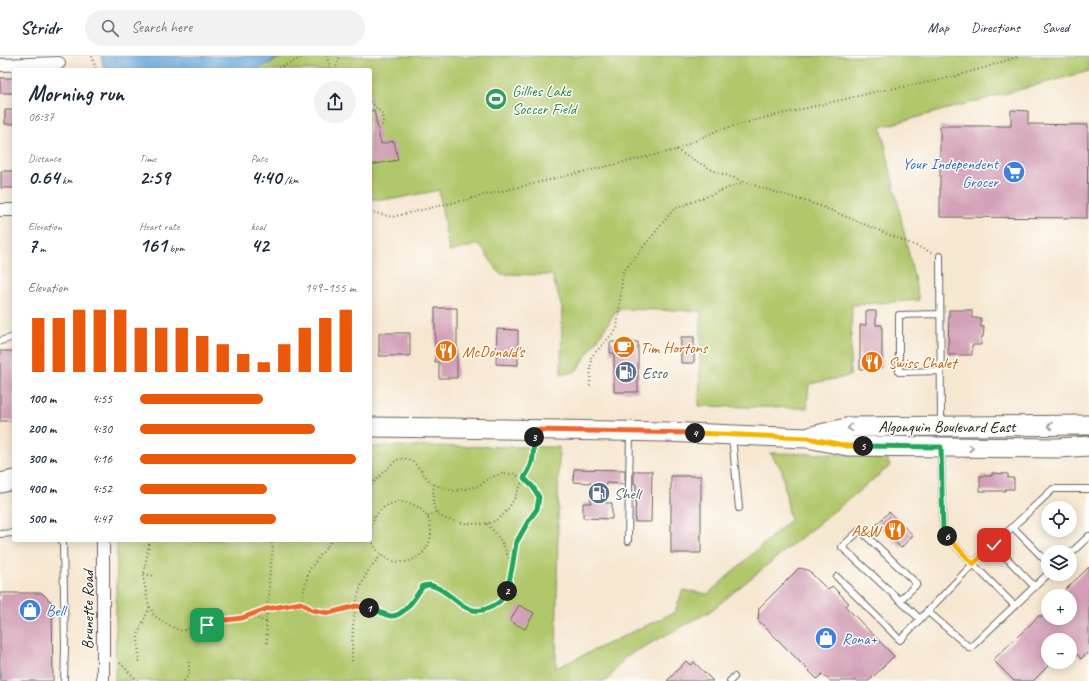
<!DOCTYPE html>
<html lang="en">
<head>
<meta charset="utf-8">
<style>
	:root { --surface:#fff; --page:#f2f2f3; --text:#1f2937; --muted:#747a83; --line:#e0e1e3; --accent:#ea580c }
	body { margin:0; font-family:Caveat,sans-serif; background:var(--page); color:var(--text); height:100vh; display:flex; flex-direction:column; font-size:15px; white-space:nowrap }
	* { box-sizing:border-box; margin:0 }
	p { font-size:13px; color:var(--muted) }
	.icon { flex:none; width:22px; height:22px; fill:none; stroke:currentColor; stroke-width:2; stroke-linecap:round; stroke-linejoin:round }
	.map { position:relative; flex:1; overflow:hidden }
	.details { position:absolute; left:12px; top:12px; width:360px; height:474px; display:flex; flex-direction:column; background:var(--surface); border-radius:4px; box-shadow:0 2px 10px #0003 }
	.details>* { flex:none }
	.buttons { position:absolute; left:1041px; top:445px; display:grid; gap:8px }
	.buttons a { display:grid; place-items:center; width:36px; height:36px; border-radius:50%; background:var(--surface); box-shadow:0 2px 10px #0003; font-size:20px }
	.pin { position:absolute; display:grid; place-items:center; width:34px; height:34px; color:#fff; margin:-17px; border-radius:8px; box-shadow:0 2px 6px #0006 }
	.km { position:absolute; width:20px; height:20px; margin:-10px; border-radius:50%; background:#222; color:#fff; font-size:11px; line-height:20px; text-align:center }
	.round { display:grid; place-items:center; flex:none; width:42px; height:42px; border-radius:21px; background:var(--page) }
	.head { display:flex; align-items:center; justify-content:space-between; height:68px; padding:0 16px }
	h1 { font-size:22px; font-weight:800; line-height:30px }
	.stats { display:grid; grid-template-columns:repeat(3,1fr); gap:6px; height:68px; padding:4px 16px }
	.stats div { display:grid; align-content:center }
	.stats b { font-size:20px; font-weight:800 }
	.stats small { font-size:11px; font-weight:400 }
	.stats p { font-size:11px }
	.chart { height:112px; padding:8px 16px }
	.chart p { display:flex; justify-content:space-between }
	.chart svg { width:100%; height:72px; margin-top:4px; stroke:var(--accent); stroke-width:6 }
	ul { padding:0 16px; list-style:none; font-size:13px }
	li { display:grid; grid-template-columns:64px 48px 1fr; align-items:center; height:30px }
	li i { height:10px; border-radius:5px; background:var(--accent) }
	header { display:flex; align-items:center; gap:24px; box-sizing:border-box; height:56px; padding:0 20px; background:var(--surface); border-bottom:1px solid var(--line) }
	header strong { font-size:19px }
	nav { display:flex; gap:22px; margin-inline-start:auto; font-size:14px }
	.search { width:280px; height:36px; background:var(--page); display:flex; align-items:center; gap:10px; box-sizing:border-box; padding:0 14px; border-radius:22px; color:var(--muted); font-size:15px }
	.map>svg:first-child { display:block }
	.green { fill:#b1c76c; stroke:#667244 }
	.water { fill:#6aa9dc; stroke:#43627c }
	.building { fill:#d3a0b8 }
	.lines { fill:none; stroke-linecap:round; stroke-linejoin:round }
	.service-casing { stroke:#68635b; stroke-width:8 }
	.minor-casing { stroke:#68635b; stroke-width:14 }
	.primary-casing { stroke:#68635b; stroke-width:21 }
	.path { stroke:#68635b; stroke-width:2; stroke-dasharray:1 3; stroke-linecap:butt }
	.service { stroke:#fff; stroke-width:6 }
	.minor { stroke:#fff; stroke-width:12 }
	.primary { stroke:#fff; stroke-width:19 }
	.oneway { stroke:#999 }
	.split-1-casing { stroke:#fff; stroke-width:8 }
	.split-2-casing { stroke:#fff; stroke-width:8 }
	.split-3-casing { stroke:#fff; stroke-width:8 }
	.split-4-casing { stroke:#fff; stroke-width:8 }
	.split-5-casing { stroke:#fff; stroke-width:8 }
	.split-6-casing { stroke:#fff; stroke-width:8 }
	.split-7-casing { stroke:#fff; stroke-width:8 }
	.split-1 { stroke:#f0652b; stroke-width:5 }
	.split-2 { stroke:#22a559; stroke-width:5 }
	.split-3 { stroke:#22a559; stroke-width:5 }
	.split-4 { stroke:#f0652b; stroke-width:5 }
	.split-5 { stroke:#f5b400; stroke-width:5 }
	.split-6 { stroke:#22a559; stroke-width:5 }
	.split-7 { stroke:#f5b400; stroke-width:5 }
	.labels { text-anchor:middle; stroke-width:3; stroke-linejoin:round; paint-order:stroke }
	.leisure-label { font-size:16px; fill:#27864d; stroke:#fdfcf7; text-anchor:start }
	.shop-label { font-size:16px; fill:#366cbe; stroke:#fdfcf7; text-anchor:start }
	.food-label { font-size:16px; fill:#c56008; stroke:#fdfcf7; text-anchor:start }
	.service-label { font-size:16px; fill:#4e5e75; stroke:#fdfcf7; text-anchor:start }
	.street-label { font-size:16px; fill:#1c1c1c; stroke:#fdfcf7 }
</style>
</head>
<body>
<header>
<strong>Stridr</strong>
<div class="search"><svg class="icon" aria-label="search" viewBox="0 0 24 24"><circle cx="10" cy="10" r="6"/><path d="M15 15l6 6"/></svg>Search here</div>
<nav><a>Map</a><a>Directions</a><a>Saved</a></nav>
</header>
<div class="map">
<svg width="1089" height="625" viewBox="0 0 1089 625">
	<rect width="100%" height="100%" fill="#fdfcf7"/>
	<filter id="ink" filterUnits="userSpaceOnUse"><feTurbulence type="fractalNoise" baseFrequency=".025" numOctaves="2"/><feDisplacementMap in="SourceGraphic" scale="8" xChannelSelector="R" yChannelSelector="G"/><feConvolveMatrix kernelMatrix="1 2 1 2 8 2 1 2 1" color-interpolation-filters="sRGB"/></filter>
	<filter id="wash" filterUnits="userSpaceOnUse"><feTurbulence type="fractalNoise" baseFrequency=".012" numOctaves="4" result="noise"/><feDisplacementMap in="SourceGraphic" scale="16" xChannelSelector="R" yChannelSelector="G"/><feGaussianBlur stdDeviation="0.9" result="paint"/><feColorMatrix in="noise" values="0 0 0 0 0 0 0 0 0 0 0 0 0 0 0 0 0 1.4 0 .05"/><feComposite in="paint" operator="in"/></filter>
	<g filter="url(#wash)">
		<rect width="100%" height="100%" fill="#f6e7d1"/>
		<path class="green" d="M284 0H1089V15L881 71 919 244 852 249 850 320 809 328 807 352 699 350 701 255 618 253 576 315 561 319 562 252 552 219 500 218 479 188 449 196 439 134 394 143H370V14H256L258 12Z
			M389 390 559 391 556 612 675 556 683 534 708 538 790 464 782 414 770 397 886 399 890 410 709 556 625 601 607 625H115L117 484H370V391Z"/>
		<path class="water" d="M101 0H283L256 14H104Z"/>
		<g id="blocks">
			<path class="building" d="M0 22H14V37H0Z
				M5 54H14V68H5Z
				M374 54 381 88 394 85 398 104 370 109V55Z
				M1011 54 1028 55V68L1088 69 1087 162 940 161V70H1011Z
				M1 115H14V132H1Z
				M435 252H457V322H439V306H435Z
				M949 254H972V262H981V271H984L983 281H981V289H972V299H948Z
				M866 255H876V269H882V312L860 313V269H866Z
				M497 273 518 274V309L496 308Z
				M379 277H410V300H379Z
				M681 281H694V307H681Z
				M610 286H638V336H614V297H610Z
				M0 295H14V365H0Z
				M574 413 625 414V428L606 427V447H612V463L583 462V447H591V427L573 426Z
				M634 415H652L651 466H635L636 428H634Z
				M992 417 1008 418V422H1014V433H1005V435H980V420H992Z
				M671 420H701V497H671Z
				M889 456 913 479 901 492 877 468Z
				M1089 511V595L1081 603 1077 598 1070 605V584H1048V610L1033 625H1014L993 604 1040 559 1041 561 1048 554V562H1070V540H1068L1064 535Z
				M799 512 808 514 828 534 832 530 849 547 845 550 894 600 869 625H830L822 618 817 623 758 564 759 552Z
				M0 537H42L52 547 53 625H0Z
				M519 549 534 557 525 573 510 565Z
				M686 605 690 609 694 606 713 625H667Z"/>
		</g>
	</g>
	<g filter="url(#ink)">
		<use href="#blocks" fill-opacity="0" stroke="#68635b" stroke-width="1"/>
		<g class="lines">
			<g class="service-casing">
				<path id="service" d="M940 200 941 368
					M940 258 899 259V316L940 315
					M0 285 14 281
					M732 380 739 452
					M941 393 943 476 973 508 1053 433H1089
					M1013 471 1048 507
					M0 478 14 477
					M61 484 63 487 65 592 64 625
					M628 485 630 377
					M994 489 1035 531
					M1070 498 1089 480
					M837 521 900 584 973 508 1015 550
					M900 544 917 528 860 474 842 491 920 563
					M927 555 970 592 1048 518
					M730 625 734 621"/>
			</g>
			<g class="minor-casing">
				<path id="minor" d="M0 9 59 7
					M0 154H14
					M103 625V484"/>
			</g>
			<g class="primary-casing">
				<path id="primary" d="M370 371 452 372 665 376 807 382 848 390 1059 392 1089 390
					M812 380 851 371 1089 369
					M0 427 14 424"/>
			</g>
			<path class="path" d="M92 0 96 14
				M326 0 332 14
				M275 14 305 0
				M335 14 340 0
				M370 46 382 57 383 68 380 72
				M676 94 714 115 743 125
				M370 155 376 157 392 161 676 94 716 75 756 64 879 35 941 24 987 11 1019 0
				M590 330 591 301 617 273 623 216 674 153 744 126 823 151 933 197
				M434 428C433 437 431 450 438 458 447 467 483 471 494 465 510 458 516 437 524 423 527 417 531 413 532 407 534 401 534 395 534 389
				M371 476a30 30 0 1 1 60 0a30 30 0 1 1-60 0Z
				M370 458 375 461
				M428 461 437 455
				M487 468C502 483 505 492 512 511
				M150 484 143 521 148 546 153 558 157 562 176 573 182 575 190 572H195L219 566 242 561 266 553 301 547 312 554 329 557 356 550 374 553 385 558 391 560 398 559 411 546 423 530 429 529 435 531 443 535 463 551 474 554H486L497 548 506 538 509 529 517 487 529 464 537 453 539 441 533 431 524 423 514 418H501L489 422 479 430 454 435 441 431 431 427 418 411 412 405 404 402 397 404 393 407 370 430
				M144 518 155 520
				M301 547 309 514 332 484
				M250 560 266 566
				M267 587 266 553 269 540V523L273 493 271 484
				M352 605C352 574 353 536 371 511 374 507 378 503 381 499
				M139 606 138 580 140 573 150 550
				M120 607 138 625
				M184 625 189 619V605"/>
			<use href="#service" class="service"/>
			<use href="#minor" class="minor"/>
			<use href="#primary" class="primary"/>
		</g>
		<defs><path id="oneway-chevron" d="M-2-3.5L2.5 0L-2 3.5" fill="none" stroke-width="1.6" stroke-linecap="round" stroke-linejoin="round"/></defs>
		<g class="oneway">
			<use href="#oneway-chevron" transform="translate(1050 370) rotate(180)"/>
			<use href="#oneway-chevron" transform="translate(850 372) rotate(173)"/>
			<use href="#oneway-chevron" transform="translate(971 392)"/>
		</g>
	</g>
	<g class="lines" filter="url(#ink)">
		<g class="split-1-casing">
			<path id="split-1" d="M207 569 226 564 242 562 266 553 301 547 312 554 329 557 356 550 369 552"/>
		</g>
		<g class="split-2-casing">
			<path id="split-2" d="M369 552C377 553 383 559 391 560 404 561 416 540 423 530 425 530 427 529 429 529 432 529 435 531 438 532 458 542 467 564 493 550 499 547 505 541 507 535"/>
		</g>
		<g class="split-3-casing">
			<path id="split-3" d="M507 535 512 512 516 487 529 464 537 453 539 441 533 431 524 422C535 406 533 400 534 381"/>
		</g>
		<g class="split-4-casing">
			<path id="split-4" d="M534 381 535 374 695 377"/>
		</g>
		<g class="split-5-casing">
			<path id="split-5" d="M695 377 807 382 848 390H863"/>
		</g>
		<g class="split-6-casing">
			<path id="split-6" d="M863 390 941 391 943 476 947 480"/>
		</g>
		<g class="split-7-casing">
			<path id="split-7" d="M947 480 973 508 994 489"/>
		</g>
		<use href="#split-1" class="split-1"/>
		<use href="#split-2" class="split-2"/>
		<use href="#split-3" class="split-3"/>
		<use href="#split-4" class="split-4"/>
		<use href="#split-5" class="split-5"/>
		<use href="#split-6" class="split-6"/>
		<use href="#split-7" class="split-7"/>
	</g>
	<defs>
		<g id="stadium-disc" transform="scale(1.15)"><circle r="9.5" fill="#2e9e5b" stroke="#fdfcf7"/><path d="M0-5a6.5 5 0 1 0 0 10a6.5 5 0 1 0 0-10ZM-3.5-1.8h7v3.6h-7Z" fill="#fff"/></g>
		<g id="supermarket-disc" transform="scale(1.15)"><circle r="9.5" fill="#3f7fe0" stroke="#fdfcf7"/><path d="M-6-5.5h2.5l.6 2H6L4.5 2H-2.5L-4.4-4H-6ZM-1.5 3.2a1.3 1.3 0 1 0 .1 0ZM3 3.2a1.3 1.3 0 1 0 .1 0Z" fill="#fff"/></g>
		<g id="cafe-disc" transform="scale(1.15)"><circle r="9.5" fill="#e8710a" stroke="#fdfcf7"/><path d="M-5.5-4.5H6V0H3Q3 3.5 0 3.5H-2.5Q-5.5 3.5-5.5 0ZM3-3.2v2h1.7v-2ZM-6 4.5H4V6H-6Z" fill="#fff"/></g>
		<g id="restaurant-disc" transform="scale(1.15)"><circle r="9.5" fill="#e8710a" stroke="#fdfcf7"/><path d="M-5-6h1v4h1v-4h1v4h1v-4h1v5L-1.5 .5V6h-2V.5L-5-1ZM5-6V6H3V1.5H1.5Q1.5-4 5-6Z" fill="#fff"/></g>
		<g id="fuel-disc" transform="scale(1.15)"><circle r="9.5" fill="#5c6f8a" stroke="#fdfcf7"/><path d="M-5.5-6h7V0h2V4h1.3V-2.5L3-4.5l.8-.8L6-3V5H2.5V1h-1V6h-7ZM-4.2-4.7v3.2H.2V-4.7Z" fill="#fff"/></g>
		<g id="shop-disc" transform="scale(1.15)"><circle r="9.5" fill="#3f7fe0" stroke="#fdfcf7"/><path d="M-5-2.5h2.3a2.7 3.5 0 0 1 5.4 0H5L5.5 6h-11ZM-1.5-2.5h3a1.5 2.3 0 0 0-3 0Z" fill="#fff"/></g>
	</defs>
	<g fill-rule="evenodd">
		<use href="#stadium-disc" x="496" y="43"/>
		<use href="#supermarket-disc" x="1014" y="116"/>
		<use href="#cafe-disc" x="624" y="291"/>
		<use href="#restaurant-disc" x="446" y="295"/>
		<use href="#restaurant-disc" x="872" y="306"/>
		<use href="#fuel-disc" x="626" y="316"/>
		<use href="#fuel-disc" x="599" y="437"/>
		<use href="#restaurant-disc" x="895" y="474"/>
		<use href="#shop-disc" x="30" y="554"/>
		<use href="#shop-disc" x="826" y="582"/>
	</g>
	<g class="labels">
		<g class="leisure-label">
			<text x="512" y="40">Gillies Lake<tspan x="512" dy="18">Soccer Field</tspan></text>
		</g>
		<g class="shop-label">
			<text x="998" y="113" text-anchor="end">Your Independent<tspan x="998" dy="18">Grocer</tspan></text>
			<text x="46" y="560">Bell</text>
			<text x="842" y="588">Rona+</text>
		</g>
		<g class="food-label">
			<text x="640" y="297">Tim Hortons</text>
			<text x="462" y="301">McDonald's</text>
			<text x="888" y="312">Swiss Chalet</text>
			<text x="880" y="480" text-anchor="end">A&amp;W</text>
		</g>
		<g class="service-label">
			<text x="642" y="322">Esso</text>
			<text x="614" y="443">Shell</text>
		</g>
		<g class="street-label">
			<text x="947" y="376">Algonquin Boulevard East</text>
			<text transform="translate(87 554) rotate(-90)" y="6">Brunette Road</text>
		</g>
	</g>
</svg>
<div class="buttons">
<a><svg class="icon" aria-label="locate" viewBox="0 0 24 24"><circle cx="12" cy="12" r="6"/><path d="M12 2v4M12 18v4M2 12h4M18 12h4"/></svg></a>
<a><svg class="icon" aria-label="layers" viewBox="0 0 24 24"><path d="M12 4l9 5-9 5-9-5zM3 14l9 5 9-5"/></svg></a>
<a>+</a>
<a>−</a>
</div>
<div class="pin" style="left:207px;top:569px;background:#1e9e55"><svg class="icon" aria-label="arrive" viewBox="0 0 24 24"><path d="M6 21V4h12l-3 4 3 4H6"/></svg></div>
<div class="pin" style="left:994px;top:489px;background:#d93025"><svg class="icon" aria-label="check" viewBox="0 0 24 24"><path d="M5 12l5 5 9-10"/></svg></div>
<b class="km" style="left:369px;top:552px">1</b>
<b class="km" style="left:507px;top:535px">2</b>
<b class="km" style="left:534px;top:381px">3</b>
<b class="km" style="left:695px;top:377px">4</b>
<b class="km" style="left:863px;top:390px">5</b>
<b class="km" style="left:947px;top:480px">6</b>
<section class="details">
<div class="head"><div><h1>Morning run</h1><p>06:37</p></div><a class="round"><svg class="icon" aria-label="share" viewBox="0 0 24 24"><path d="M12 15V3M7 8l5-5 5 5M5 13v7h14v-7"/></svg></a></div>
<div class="stats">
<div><p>Distance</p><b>0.64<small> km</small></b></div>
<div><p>Time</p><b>2:59</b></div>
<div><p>Pace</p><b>4:40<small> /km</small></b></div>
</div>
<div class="stats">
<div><p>Elevation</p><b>7<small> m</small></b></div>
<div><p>Heart rate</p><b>161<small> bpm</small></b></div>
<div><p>kcal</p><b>42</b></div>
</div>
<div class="chart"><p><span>Elevation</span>149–155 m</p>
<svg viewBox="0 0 160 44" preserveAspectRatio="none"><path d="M5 44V11M15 44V11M25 44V6M35 44V6M45 44V6M55 44V17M65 44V17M75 44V17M85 44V22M95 44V27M105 44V33M115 44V38M125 44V27M135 44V17M145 44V11M155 44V6"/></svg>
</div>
<ul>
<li><b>100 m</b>4:55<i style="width:57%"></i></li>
<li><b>200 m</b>4:30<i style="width:81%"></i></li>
<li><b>300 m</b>4:16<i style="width:100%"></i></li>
<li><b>400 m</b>4:52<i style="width:59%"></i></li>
<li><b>500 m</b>4:47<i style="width:63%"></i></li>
</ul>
</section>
</div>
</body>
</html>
